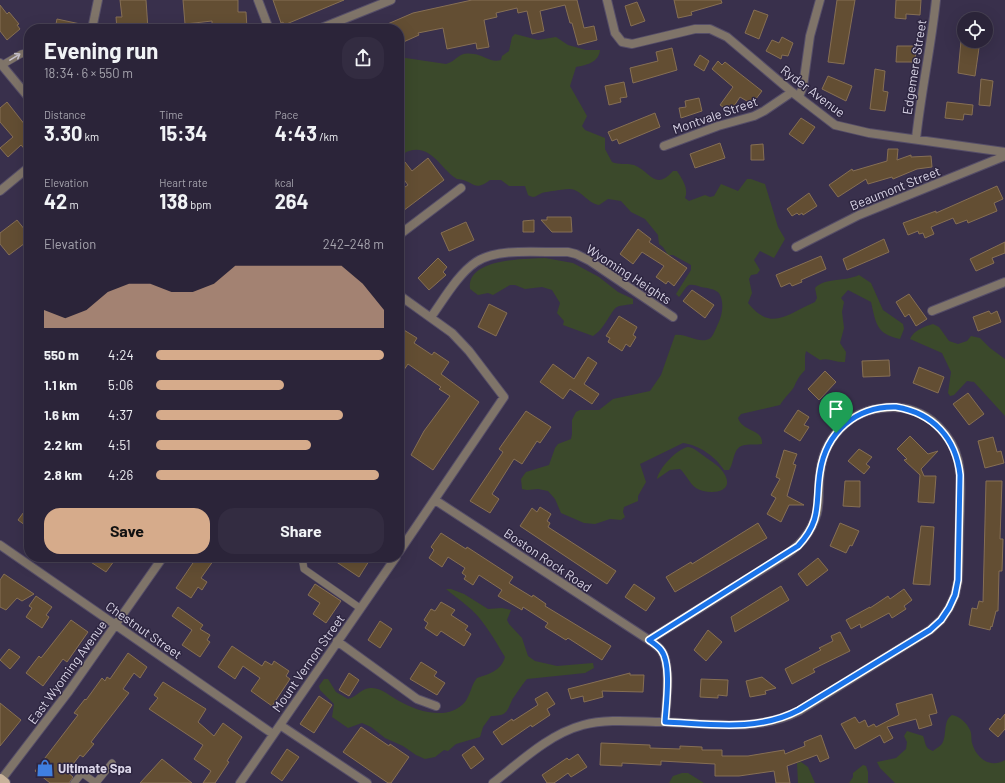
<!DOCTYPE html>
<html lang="en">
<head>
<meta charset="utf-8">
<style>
	:root { --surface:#2b2439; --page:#332c41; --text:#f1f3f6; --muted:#a6a4ae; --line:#474153; --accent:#d6ab8b }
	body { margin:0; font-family:Barlow,sans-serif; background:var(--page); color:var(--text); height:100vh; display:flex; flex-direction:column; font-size:15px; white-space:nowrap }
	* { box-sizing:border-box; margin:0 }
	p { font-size:13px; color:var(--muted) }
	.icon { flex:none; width:22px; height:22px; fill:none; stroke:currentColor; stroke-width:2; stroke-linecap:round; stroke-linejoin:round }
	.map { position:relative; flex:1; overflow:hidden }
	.details { position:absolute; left:24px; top:24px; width:380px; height:538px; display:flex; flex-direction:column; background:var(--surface); border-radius:16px; box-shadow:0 4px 16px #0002,0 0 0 1px var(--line) }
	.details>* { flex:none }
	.controls { position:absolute; left:957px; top:12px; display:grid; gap:8px }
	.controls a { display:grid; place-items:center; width:36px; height:36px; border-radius:50%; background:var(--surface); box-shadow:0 4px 16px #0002,0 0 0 1px var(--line); font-size:20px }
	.pin { position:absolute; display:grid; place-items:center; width:34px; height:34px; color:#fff; margin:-41px -17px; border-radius:50% 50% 50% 0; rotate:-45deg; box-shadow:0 0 4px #0007 }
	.pin .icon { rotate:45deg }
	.round { display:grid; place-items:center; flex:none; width:42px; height:42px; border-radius:16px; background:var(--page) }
	.overview { display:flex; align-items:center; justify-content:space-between; height:68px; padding:0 20px }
	h1 { font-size:22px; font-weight:700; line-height:30px }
	.figures { display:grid; grid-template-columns:repeat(3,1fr); gap:6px; height:68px; padding:4px 20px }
	.figures div { display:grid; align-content:center }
	.figures b { font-size:20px; font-weight:700 }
	.figures small { font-size:11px; font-weight:400 }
	.figures p { font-size:11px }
	.chart { height:112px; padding:8px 20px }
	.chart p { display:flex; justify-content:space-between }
	.chart svg { width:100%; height:72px; margin-top:4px; fill:var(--accent); opacity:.7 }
	.cta { display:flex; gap:8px; margin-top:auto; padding:8px 20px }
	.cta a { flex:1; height:46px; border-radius:16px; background:var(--accent); color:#111; font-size:16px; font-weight:700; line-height:46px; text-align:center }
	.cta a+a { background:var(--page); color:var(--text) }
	ul { padding:0 20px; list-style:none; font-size:13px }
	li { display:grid; grid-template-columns:64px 48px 1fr; align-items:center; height:30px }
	li i { height:10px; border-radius:5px; background:var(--accent) }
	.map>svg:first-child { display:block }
	.green { fill:#3b492b }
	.building { fill:#634e33; stroke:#866f54 }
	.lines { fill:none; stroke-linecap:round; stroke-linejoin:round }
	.lane-casing { stroke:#564e68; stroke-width:8 }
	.street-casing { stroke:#564e68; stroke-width:10 }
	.primary-casing { stroke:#564e68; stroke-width:12 }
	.lane { stroke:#7f7469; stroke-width:7 }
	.street { stroke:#7f7469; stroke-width:8 }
	.primary { stroke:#c8b29a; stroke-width:10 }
	.oneway { stroke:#c8c2ce }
	.route-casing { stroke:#fff; stroke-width:8 }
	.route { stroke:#1a73e8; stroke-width:5 }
	.labels { text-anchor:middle; stroke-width:3; stroke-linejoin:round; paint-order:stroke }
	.street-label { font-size:13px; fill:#dad5e7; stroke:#2e2641 }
	.poi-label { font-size:13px; font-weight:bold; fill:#dad5e7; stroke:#2e2641; text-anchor:start }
</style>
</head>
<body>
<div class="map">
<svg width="1005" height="783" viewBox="0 0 1005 783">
	<rect width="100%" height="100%" fill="#39304c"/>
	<path class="green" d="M515 34 538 40 556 37 568 45 586 50H600C599 62 587 65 576 67L570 86 587 116 582 126 585 130 605 138V149L612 162C619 165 626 163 634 165 651 172 655 191 673 171H677C682 179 689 188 685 198L689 201 705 195 710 197 714 196 721 184 738 191 747 179H751L765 184 778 227 785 239 774 258 760 251 754 260 760 270 757 274 751 275 749 279 752 293 748 303C772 333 788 313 815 302L817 298 815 288C826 277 845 282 859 275L871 283 883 310 903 324 904 329 900 339C876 334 876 323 871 302L848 290 841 298 844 302 842 312 844 328 840 343 846 352 845 362C836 363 829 357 820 360L806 351 805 356V370C799 376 797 380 794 387 791 392 784 398 780 405L741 414 738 418C742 432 764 429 762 444 756 445 751 444 745 445 732 447 735 462 729 470H724C716 457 699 445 683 443L640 464 646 482 638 496V501L624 507 623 512 625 517 621 520 610 519 595 524 584 523 561 513 555 499 548 491 538 489 527 490 522 489 521 479 526 472 549 465 555 448 558 444 571 439 572 434V420L576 412 580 410H599L613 399 650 391 661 375 675 335C685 333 699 344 709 339 713 337 715 330 717 326 722 317 725 303 719 293 715 289 707 288 701 287 698 286 693 284 689 285 685 287 682 294 679 297L676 294 691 270V265L673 255H668L663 247 659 244 658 235 645 219 631 212 621 201 608 199 599 205C587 203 581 189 569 189 566 189 544 192 542 193 535 196 535 199 528 195L525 186H509L501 180H490C473 193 474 180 457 179 441 170 432 144 409 151 405 152 403 155 399 157V57L446 64C458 61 457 51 474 54 484 55 490 63 501 60L502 56 509 51 512 37Z
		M545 258 573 263 599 277 618 292 633 299V304C628 305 621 305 617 307 611 310 605 329 593 336L563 325 564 321 557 313 560 303 552 290 542 287 525 289 515 285H510L493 295 488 293 478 295 470 289C466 258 526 259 545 258Z
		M933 324 939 327 949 341 958 344 967 341 971 336 980 338 990 348 1005 359V416L974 382 967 381 954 395 950 396 948 393 951 372 942 353 910 339C913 331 925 326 933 324Z
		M688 447C695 448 698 452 704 456 712 462 720 466 725 475 735 494 707 495 696 488 689 483 686 474 680 469L670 470 657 479C659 468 677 449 688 447Z
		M446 589H451L464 594 488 609 502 608 511 610 507 620 509 624 522 638 528 656 535 661 557 666 593 663 594 668 585 673 527 679C524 682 514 697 512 700 506 714 506 715 491 716L483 727 480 737 456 744 448 751 444 750 435 757 425 759 416 755 403 746 385 738 371 727 362 723 348 728 332 717 334 704 320 690 319 686 324 679H328L336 692 348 699C357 697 362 687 372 688 382 688 391 697 399 701 418 712 449 721 465 702 471 694 471 685 477 678 489 674 501 671 505 657 494 639 483 618 466 605 459 599 453 595 446 589Z
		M952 715C959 716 967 723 970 730 972 734 971 739 972 743 976 758 990 769 1005 760V783H895L880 768 877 762 896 758 906 749 907 742 904 736 907 731 923 736C926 743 924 748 933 751 935 749 939 747 941 745 948 737 942 721 952 715Z
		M801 762 808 767 815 783H798L797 763Z
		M863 765 866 766 868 772V783H849L853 777V773Z
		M682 773H688L704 783H669L673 776Z"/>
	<path class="building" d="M120 0H146L148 29H117L116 17H122Z
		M183 0H238V12H246L247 28 212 29V21L185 24Z
		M273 0H344L284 25 283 22 281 23Z
		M472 0H577L584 28 594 26 597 40 578 45 572 23H570L565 5 540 11 544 31 532 34 527 11 518 13 517 8 496 13 497 17 484 20 489 47 477 49 476 43 447 49 443 28 418 33 419 35 399 44V29H376L413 13Z
		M674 0H721L722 3 691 12 692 15 678 18Z
		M837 0H855L844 64 828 62Z
		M896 0H921L920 15 906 14V19L895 18Z
		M637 2 645 21 631 26 625 6Z
		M0 5 7 14 9 12 19 24 17 25 20 29 7 40 0 31Z
		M754 10 768 15 759 39 745 33Z
		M57 19 85 25V29H55Z
		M782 37 793 43 788 56 782 55 781 59 766 51 772 40 779 43Z
		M961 41H980L975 76 958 73Z
		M897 46H916L915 62H896Z
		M672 48 677 70 633 83 630 68 658 61 656 52Z
		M700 55 709 61 704 71 694 65Z
		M718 61 722 65 725 62 762 91 752 104 740 97 730 112 720 105 733 87 712 69Z
		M875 69 885 71 883 91 888 92 885 111 870 109Z
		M828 76 852 86 846 101 822 89Z
		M981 79 993 81 990 106 979 105Z
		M624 82 627 97 620 98 621 102 609 105 605 86Z
		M699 98 702 111 681 118 679 108 686 107 685 101Z
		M7 102 29 130V154L21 145 8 157 0 148 13 137 0 122V108Z
		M947 102 973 105 972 115 964 114 963 120 945 118Z
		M655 113 660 127 619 144 617 139 612 141 608 132Z
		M801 118 815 127 803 144 789 134Z
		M720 143 725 158 695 168 690 154Z
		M763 144 764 160H751V145Z
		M888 149H898L897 160 911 155V157L931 156 932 167 917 169 893 179 892 177 868 184 866 179 838 197 829 185 852 169 853 171 887 161Z
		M428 158 444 180 399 214V191L408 185 399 173V166L405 162 412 171Z
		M997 186 1003 199 994 203 997 211 968 223 967 220 956 224 953 218 931 227 934 234 925 238 923 233 919 234 918 231 908 235 903 223 936 211V213Z
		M809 193 817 206 803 215 802 213 799 215 797 213 792 216 787 209Z
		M547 217H571L572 232H552L541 220H547Z
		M17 220 29 235V240L9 255 0 244V233Z
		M534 220V232H523V221Z
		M466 222 474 240 449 251 441 233Z
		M638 229 651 239 649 242 687 268 674 286 668 281 666 284 656 277 664 266 642 252 633 264 620 254Z
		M884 239 889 252 847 270 843 259Z
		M1005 242V253L992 258 994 263 976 271 970 259Z
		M821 256 826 269 801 280 802 282 792 286 790 283 781 287 776 275Z
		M438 258 447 267 443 272 446 275 429 290 418 278Z
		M692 290 714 305 705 318 683 301Z
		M909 294 927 319 916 326 909 314 905 317 896 302Z
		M489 304 507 313 496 336 478 327Z
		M989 311 991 314 997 311 1001 322 978 331 973 317Z
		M619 316 637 327 633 335 636 337 630 347 626 344 622 351 608 342 610 338 606 336Z
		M399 327 417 338 414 343 432 355 434 352 449 362 441 374 479 402 433 470 411 455 424 431 450 396 439 389 441 387 408 364 399 377Z
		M588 357 597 363 584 384 599 394 592 404 570 389 563 399 540 382 553 364 574 379Z
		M889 360 890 376 863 377 862 361Z
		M919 367 944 377 938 393 913 383Z
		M825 371 836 382 819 400 808 389Z
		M968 393 984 414 969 425 953 404Z
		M798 410 809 417 804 425 809 427 800 441 784 431Z
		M526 411 551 427 540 443 537 441 522 464 514 459 492 494 499 499 490 513 470 501 503 452 499 449Z
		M910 436 928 454 938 451 921 469 924 476H936L934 503 918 502 920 475 904 460 907 459 897 449Z
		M993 437 997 452 1001 451 1004 463 985 468 978 441Z
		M859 449 872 457 866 464 870 467 864 474 848 461Z
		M784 450 797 454 793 464 796 465 787 496 804 505H789L781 522 767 514 776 498 771 495 780 479 776 477Z
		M845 481H860V507L843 506Z
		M986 481H1002L1000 539H1003L1002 571H999L998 611H996L992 627 991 626 990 630 969 625 972 608 977 609 979 601 983 602Z
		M29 505V528L18 520Z
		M540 507 551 514 547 521 550 523 548 527 616 571 607 584 520 526 532 508 537 512Z
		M758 523 767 538 675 592 666 577 691 562 692 564Z
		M840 523 859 531 852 546 850 545 846 553 830 546Z
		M921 526 934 527 930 585 913 584Z
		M441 533 466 549 467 547 513 577 509 583 532 597 533 595 546 604 545 606 611 646 602 660 568 638 566 640 545 627 548 623 523 607 522 610 498 596 502 590 479 575 473 585 464 579 466 576 462 573 465 568 448 557 442 567 429 558 434 550 431 547Z
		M83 557H117L106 572Z
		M197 557H216L201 578 207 582 202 590 198 587 191 598 176 588Z
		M329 557H363L369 561 359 577Z
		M818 558 828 570 807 586 798 574Z
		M4 574 34 594 22 601 17 598 6 610 0 607V580Z
		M315 584 341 601 326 623 313 614 320 603 308 595Z
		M634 584 655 598 646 611 625 597Z
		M781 586 789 600 735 632 731 617Z
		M904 589 912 600 904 606 906 609 892 618 889 613 861 628 860 624 851 629 846 620 870 607V608L888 596 890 599Z
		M36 596 52 607 46 615 49 617 42 628 26 617 32 608 29 606Z
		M441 602 455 610 451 615 468 626 465 630 471 634 464 646 441 631 437 636 425 628 428 623 424 620 431 609 435 611Z
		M178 607 203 625 200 629 210 635 207 640 210 642 200 657 182 645 192 630 172 616Z
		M71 620 88 632 67 662 63 659 43 686 26 673 39 656 41 658Z
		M380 621 392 629 380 648 368 640Z
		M708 630 722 642 706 661 694 650Z
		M840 632 850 651 813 669 815 672 792 684 785 669 821 650 819 648 833 641 831 636Z
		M232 646 262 666 265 661 272 665 274 661 289 671 286 676 290 679 272 706 251 691 260 678 243 666 235 679 218 667Z
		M9 649 20 657 10 669 0 660Z
		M128 653 147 667 140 678 134 673 123 689 129 693 91 742 94 744 83 757 80 755 67 772 73 777 69 783H50L35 771 78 715 74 713 85 699 86 700 102 678 105 681 107 677 110 679Z
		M421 662 437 672 434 676 445 683 437 695 410 679Z
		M349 673 359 680 349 696 339 690Z
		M630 673V675H644L643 692 602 691 603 697 584 702 583 696 571 699 568 689Z
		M762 677 776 688 765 691 766 694 750 697 746 681Z
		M701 679 728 680 727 696 718 695V698L700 697Z
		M163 682 206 709 198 722 214 736 223 723 242 737 227 761 229 762 215 783H203L211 771 194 759 203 745 149 709 158 698 154 695Z
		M547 692 555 704 547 709 550 715 532 727 531 725 502 745 493 732 512 719 513 721 538 705 535 699Z
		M932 694 937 713 929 715 932 725 919 729 916 719 887 727 893 738 884 743 880 735 855 749 841 724 855 717 859 723 865 720 868 727 874 724 876 727 899 715 896 704Z
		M319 696 332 705 314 733 300 724Z
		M0 703 21 720 0 746Z
		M1005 714V729L998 737 989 729 998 718 1000 720Z
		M361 727 389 746 390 744 409 757 391 783H388L343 752Z
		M821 735 829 758 820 762 817 755 787 766 790 783H776L774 771 739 776H715V764L661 761V765L622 763V766L600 765 601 743 650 745V748L680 749V746L702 747V750H722V756H748L784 750 785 754 805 746 804 742Z
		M474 746 484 759 471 769 462 755Z
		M287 749 299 757 282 781 271 773Z
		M578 754 587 767 571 777 568 773 554 783H547L542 775 567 758 569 760Z
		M162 759 192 783H140Z"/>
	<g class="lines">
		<g class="lane-casing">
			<path id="lane" d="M2 65 21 54 29 52
				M302 557 304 569 360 608
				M74 783 82 773 96 783
				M96 783 112 763"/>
		</g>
		<g class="street-casing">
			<path id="street" d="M258 0 269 29
				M607 0 615 33 622 42 632 44 695 29H710L727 37 792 92 835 125 869 133 1005 152
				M92 29 98 0
				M319 29 391 0
				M0 63 29 98
				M799 97 803 86 810 36 820 0
				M916 139C921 92 931 47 936 0
				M664 146 718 126 754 116 764 111 792 92
				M0 191 29 167
				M399 235 461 188
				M796 247 859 215 1005 156
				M399 295 452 333 469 351 504 397 399 552
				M932 311 1005 282
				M431 317C444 299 458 274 476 262 498 247 542 253 568 252L576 254 590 261 673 317
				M435 500 649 640 787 554C802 544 812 530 817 513 820 500 818 487 820 474 823 440 848 411 883 408 904 405 924 412 938 426 948 436 955 447 958 460 962 476 960 494 960 511 959 534 959 557 958 581L955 595 949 608 941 620 930 630 799 711C758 732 710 724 665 722 666 705 672 664 661 650 658 646 653 643 649 640
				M0 545 273 734
				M337 641 417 699 436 706
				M280 725 367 783
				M1 780 69 691 163 557
				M240 783 396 557
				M493 783C520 762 549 734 583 725 608 718 639 722 665 722"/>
		</g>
		<g class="primary-casing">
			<path id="primary" d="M0 779 5 783"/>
		</g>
		<use href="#lane" class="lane"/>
		<use href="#street" class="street"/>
		<use href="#primary" class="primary"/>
	</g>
	<defs><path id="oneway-shaft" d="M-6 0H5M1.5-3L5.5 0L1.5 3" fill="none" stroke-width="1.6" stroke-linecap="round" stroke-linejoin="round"/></defs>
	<use class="oneway" href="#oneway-shaft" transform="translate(15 57) rotate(-31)"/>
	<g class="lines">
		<g class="route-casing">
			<path id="route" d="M896 407C933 413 956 438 960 475L958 580 955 595 949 608 941 620 930 630 799 710C758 732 710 724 665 722 666 705 672 664 661 650 658 646 653 643 649 640L798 546C823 519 815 503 820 472 826 432 856 406 896 407Z"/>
		</g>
		<use href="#route" class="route"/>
	</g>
	<defs>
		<g id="shop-bare" transform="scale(1.38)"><path d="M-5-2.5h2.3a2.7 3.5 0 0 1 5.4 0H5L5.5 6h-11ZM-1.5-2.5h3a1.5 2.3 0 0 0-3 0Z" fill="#3f7fe0" stroke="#2e2641" stroke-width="2.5" paint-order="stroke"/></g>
	</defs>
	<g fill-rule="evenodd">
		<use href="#shop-bare" x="45" y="768"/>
	</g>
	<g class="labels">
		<g class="street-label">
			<text transform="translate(914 67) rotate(-81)" y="5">Edgemere Street</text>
			<text transform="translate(813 91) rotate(37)" y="5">Ryder Avenue</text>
			<text transform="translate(715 115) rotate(-19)" y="5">Montvale Street</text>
			<text transform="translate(895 188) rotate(-22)" y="5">Beaumont Street</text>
			<text transform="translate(629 274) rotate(33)" y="5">Wyoming Heights</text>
			<text transform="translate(548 560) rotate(34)" y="5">Boston Rock Road</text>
			<text transform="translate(144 630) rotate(35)" y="5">Chestnut Street</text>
			<text transform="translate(308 663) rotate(-55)" y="5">Mount Vernon Street</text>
			<text transform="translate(67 672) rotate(-54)" y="5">East Wyoming Avenue</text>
		</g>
		<g class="poi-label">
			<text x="58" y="773">Ultimate Spa</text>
		</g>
	</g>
</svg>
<div class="controls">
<a><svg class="icon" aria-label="locate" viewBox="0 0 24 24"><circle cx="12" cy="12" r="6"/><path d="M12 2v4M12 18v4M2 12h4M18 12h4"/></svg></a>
</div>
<div class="pin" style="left:836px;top:433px;background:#1e9e55"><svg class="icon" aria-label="arrive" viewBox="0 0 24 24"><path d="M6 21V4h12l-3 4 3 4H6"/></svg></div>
<section class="details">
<div class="overview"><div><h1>Evening run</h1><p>18:34 · 6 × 550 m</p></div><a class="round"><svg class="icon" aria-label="share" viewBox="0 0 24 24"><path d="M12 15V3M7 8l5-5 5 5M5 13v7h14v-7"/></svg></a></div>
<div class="figures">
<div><p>Distance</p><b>3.30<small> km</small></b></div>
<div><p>Time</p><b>15:34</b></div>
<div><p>Pace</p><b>4:43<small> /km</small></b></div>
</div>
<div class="figures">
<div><p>Elevation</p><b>42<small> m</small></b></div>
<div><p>Heart rate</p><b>138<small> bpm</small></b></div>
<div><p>kcal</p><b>264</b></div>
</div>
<div class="chart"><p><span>Elevation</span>242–248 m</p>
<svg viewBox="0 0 160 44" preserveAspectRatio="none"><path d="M0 44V33L10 38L20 33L30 22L40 17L50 17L60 22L70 22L80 17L90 6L100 6L110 6L120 6L130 6L140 6L150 17L160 33V44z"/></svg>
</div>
<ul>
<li><b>550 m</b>4:24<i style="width:100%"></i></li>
<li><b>1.1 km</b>5:06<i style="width:56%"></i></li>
<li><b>1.6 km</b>4:37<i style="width:82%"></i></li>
<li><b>2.2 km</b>4:51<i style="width:68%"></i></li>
<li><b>2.8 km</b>4:26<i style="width:98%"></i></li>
</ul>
<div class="cta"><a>Save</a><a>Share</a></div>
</section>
</div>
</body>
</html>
